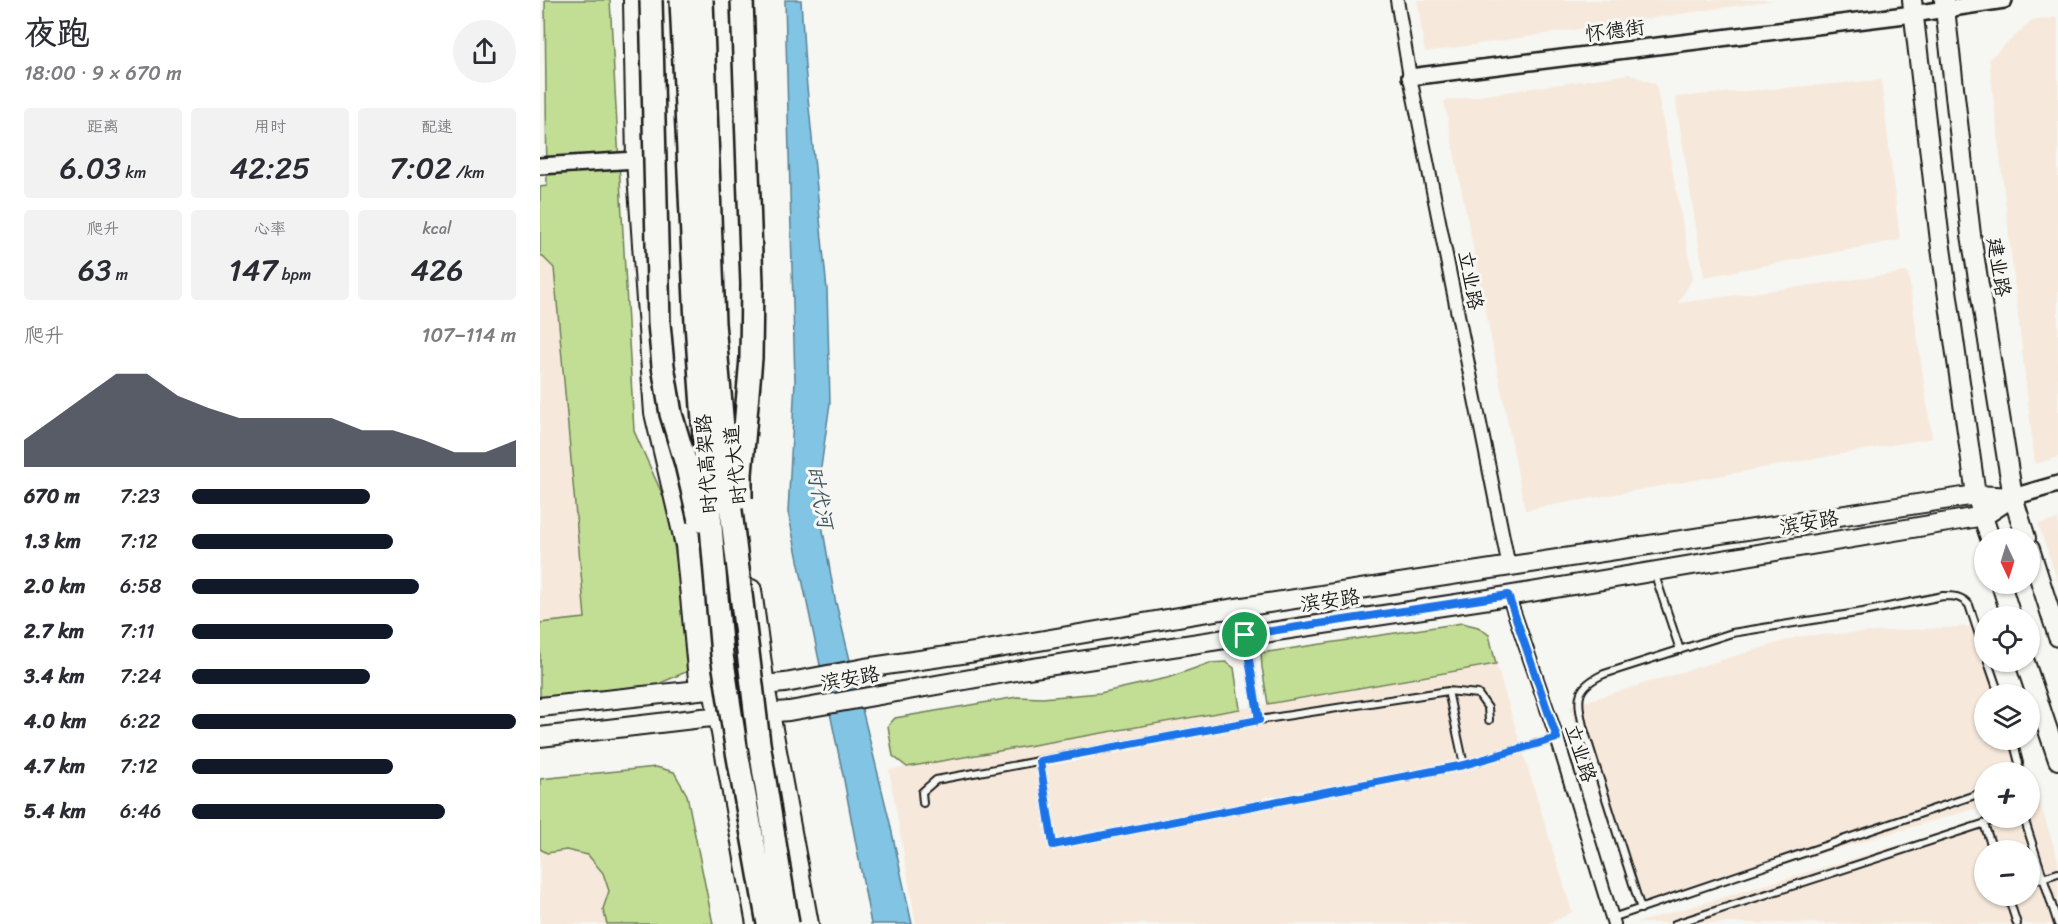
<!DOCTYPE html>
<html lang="zh">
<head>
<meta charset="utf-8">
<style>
	:root { --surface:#fff; --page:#f2f2f3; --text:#2b2b33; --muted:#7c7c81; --accent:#111827 }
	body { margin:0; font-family:Sriracha,"LXGW WenKai TC",sans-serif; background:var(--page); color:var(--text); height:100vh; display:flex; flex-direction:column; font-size:22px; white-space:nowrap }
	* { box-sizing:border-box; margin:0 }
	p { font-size:20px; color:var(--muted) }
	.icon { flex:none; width:33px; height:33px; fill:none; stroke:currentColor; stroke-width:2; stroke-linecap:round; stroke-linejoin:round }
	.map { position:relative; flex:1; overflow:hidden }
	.side { display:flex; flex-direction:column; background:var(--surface); width:540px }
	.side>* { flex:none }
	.needle { width:39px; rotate:176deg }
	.buttons { position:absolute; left:1434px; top:528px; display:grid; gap:12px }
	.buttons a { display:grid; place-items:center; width:66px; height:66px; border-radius:50%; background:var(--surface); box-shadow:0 2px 4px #0004; font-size:30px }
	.pin { position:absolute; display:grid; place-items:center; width:51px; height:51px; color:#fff; margin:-26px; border:3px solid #fff; border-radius:50%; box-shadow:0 2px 6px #0007 }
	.round { display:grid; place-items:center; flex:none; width:63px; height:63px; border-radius:32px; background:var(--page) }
	.headline { display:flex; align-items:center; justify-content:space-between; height:102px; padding:0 24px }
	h1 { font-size:33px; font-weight:600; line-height:45px }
	.figures { display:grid; grid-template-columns:repeat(3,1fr); gap:9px; height:102px; padding:6px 24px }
	.figures div { display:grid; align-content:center; border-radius:6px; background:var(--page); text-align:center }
	.figures b { font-size:30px; font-weight:600 }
	.figures small { font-size:16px; font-weight:400 }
	.figures p { font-size:16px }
	.chart { height:168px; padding:12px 24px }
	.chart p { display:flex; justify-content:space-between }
	.chart svg { width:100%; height:108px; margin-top:6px; fill:var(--accent); opacity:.7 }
	ul { padding:0 24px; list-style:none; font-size:20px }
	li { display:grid; grid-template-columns:96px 72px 1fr; align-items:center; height:45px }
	li i { height:15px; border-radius:8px; background:var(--accent) }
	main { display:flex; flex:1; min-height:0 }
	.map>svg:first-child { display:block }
	.built { fill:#f6e9db; fill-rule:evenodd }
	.green { fill:#c2de95; stroke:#6f7d58; stroke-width:1.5 }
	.water { fill:#82c4e3; stroke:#598193; stroke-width:1.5 }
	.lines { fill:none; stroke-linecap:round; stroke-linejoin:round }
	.service-casing { stroke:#1c1c1c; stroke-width:10 }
	.minor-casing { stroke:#1c1c1c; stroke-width:16 }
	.tertiary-casing { stroke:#1c1c1c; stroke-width:20 }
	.secondary-casing { stroke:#1c1c1c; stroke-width:22 }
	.primary-casing { stroke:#1c1c1c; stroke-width:24 }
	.trunk-casing { stroke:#1c1c1c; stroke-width:26 }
	.service { stroke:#f6f6f2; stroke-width:6 }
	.minor { stroke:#f6f6f2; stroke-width:12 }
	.tertiary { stroke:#f6f6f2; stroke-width:15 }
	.secondary { stroke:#f6f6f2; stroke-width:18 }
	.primary { stroke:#f6f6f2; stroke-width:20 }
	.trunk { stroke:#f6f6f2; stroke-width:21 }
	.trunk-bridge-casing { stroke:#1c1c1c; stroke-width:26; stroke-linecap:butt }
	.trunk-bridge { stroke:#f6f6f2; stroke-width:21 }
	.route-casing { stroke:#fff; stroke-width:12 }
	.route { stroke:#1a73e8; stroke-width:8 }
	.labels { text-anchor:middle; stroke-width:6; stroke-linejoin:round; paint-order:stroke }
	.street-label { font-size:20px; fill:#1c1c1c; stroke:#f6f6f2 }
	.water-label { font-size:21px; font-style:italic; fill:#405762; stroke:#f6f6f2 }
</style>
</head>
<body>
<main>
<section class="side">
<div class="headline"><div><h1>夜跑</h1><p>18:00 · 9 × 670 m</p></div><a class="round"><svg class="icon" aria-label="share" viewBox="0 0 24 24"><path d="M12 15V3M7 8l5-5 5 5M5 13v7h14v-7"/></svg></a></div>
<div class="figures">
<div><p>距离</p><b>6.03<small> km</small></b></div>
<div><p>用时</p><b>42:25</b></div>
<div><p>配速</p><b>7:02<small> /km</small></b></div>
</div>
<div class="figures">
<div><p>爬升</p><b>63<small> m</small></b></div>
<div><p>心率</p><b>147<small> bpm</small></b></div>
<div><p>kcal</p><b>426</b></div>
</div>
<div class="chart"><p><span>爬升</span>107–114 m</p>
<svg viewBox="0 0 160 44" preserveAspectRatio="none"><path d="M0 44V33L10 24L20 15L30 6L40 6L50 15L60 20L70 24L80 24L90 24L100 24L110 29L120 29L130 33L140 38L150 38L160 33V44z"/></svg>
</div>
<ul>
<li><b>670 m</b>7:23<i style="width:55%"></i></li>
<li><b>1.3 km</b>7:12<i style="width:62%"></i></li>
<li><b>2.0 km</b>6:58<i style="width:70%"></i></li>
<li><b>2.7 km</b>7:11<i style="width:62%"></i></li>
<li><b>3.4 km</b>7:24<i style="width:55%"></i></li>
<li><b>4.0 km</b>6:22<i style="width:100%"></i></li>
<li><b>4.7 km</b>7:12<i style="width:62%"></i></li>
<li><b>5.4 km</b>6:46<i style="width:78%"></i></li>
</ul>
</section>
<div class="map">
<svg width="1518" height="924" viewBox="0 0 1518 924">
	<rect width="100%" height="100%" fill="#f6f6f2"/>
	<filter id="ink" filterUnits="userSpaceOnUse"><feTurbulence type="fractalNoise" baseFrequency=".0167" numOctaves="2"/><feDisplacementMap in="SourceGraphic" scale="12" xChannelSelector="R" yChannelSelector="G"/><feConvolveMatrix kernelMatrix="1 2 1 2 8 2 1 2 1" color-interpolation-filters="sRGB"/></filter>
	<g filter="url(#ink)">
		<path class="built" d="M877 0H1235L885 52Z
			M1518 17V457L1495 464 1449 59 1492 21Z
			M1089 74 1116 84 1153 278 1138 303 1368 272 1392 438 985 510 904 101Z
			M1341 80 1360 240 1164 277 1135 97Z
			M0 187 14 268 45 619 0 623Z
			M1518 519V582L1498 524Z
			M1437 626 1444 649V662H1449L1461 694H1444V740H1477L1488 772H1444V806L1095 908 1030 706 1261 636Z
			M956 664 1032 912 1015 921 1007 924H376L349 770Z
			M1500 803 1518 860V924L1096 923 1451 818H1490V806ZM1444 850H1490V896H1444Z
			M77 808 97 924H0V817Z"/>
		<path class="green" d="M5 0H70L94 431 127 505 155 668 116 685 0 699V623L45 618 14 268 0 254V187L7 186Z
			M922 623 938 627 949 635 956 664 728 704 722 667 721 653Z
			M686 662 694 668 700 709 367 767 353 756 348 726 355 718 477 697 502 698 560 693 627 678 670 663Z
			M116 767 134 772 147 795 173 924H67L63 909 69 891 63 873 48 855 26 850 7 853 0 849V779Z"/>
		<path class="water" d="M245 0H261L265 67 287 290 290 403 277 496 295 599 349 819 372 924H331L303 775 248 512 255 381Z"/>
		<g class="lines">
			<g class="service-casing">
				<path id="service" d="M1115 575 1140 650
					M706 639 719 720
					M1448 662 1459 694
					M908 691 924 765
					M1473 740 1479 763 1478 772
					M500 761 513 845 924 765 1017 738
					M383 803 382 792 396 780 719 720 908 691 938 694 948 708 949 720
					M1484 818 1518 924
					M1444 824 1453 850
					M1490 882 1518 873
					M1468 896 1477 924
					M1101 909 1043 726C1037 698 1035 687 1064 674L1192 633 1323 612 1403 596C1414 596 1421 596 1429 605L1444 650
					M1072 918 1444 792
					M1135 924 1461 818"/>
			</g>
			<g class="minor-casing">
				<path id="minor" d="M857 0 870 77 969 567
					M968 595 1017 738 1074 924"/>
			</g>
			<g class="tertiary-casing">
				<path id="tertiary" d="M870 77 1373 14 1464 0
					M0 166 96 160
					M1473 497 1518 484"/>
			</g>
			<g class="secondary-casing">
				<path id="secondary" d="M93 0 96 160 114 413 145 545 159 690
					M1372 0 1400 241 1436 495 1450 538
					M1404 0 1431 235 1473 497 1486 538
					M1490 549 1518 637
					M1461 584 1471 616
					M1485 662 1518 760
					M0 707 159 690 245 683 325 668 435 652 656 614 1436 495 1473 497
					M0 737 162 718 249 711 487 669 949 599 1444 516 1473 497"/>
			</g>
			<g class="primary-casing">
				<path id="primary" d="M177 99 186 352
					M138 319 141 357 151 394
					M151 389 162 577 174 689 217 924
					M188 397 196 357 197 334
					M211 590 224 686 268 924"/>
			</g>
			<g class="trunk-casing">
				<path id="trunk" d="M122 0 138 319
					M183 0 197 330"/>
			</g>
			<use href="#service" class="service"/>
			<use href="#minor" class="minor"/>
			<use href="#tertiary" class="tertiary"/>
			<use href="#secondary" class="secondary"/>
			<use href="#primary" class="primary"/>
			<use href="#trunk" class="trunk"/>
			<g class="trunk-bridge-casing">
				<path id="trunk-bridge" d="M111 0 119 323 123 366 131 414 146 464 159 520
					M141 0 156 323 168 491 182 655 196 746 228 924
					M162 0 174 323 188 486 219 743 248 924
					M201 498V474L211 358 212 284 202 0"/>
			</g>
			<use href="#trunk-bridge" class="trunk-bridge"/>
		</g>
	</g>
	<g class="lines" filter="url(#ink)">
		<g class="route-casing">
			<path id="route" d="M968 595 1017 738 924 765 513 845 500 761 719 720 705 635Z"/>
		</g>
		<use href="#route" class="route"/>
	</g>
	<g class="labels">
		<g class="street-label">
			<text transform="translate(1075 30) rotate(-7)" y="7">怀德街</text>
			<text transform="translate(1459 267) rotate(81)" y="7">建业路</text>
			<text transform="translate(931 280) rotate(79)" y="7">立业路</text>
			<text transform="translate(166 464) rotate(-94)" y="7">时代高架路</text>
			<text transform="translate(195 465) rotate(-96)" y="7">时代大道</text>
			<text transform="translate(1269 522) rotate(-10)" y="7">滨安路</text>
			<text transform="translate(790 600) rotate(-8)" y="7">滨安路</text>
			<text transform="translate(310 678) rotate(-10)" y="7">滨安路</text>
			<text transform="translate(1041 753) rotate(72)" y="7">立业路</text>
		</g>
		<g class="water-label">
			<text transform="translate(280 497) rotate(79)" y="7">时代河</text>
		</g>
	</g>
</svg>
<div class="buttons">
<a><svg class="needle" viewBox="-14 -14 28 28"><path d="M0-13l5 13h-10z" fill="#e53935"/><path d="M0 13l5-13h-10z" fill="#7c7c81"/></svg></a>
<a><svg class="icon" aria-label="locate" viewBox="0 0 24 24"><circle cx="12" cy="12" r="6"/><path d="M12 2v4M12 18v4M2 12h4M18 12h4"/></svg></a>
<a><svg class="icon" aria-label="layers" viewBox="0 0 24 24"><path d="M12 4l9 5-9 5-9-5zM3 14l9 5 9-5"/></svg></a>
<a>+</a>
<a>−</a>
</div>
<div class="pin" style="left:705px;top:635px;background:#1e9e55"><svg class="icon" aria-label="arrive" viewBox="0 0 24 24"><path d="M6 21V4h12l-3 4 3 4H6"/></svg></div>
</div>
</main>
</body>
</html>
